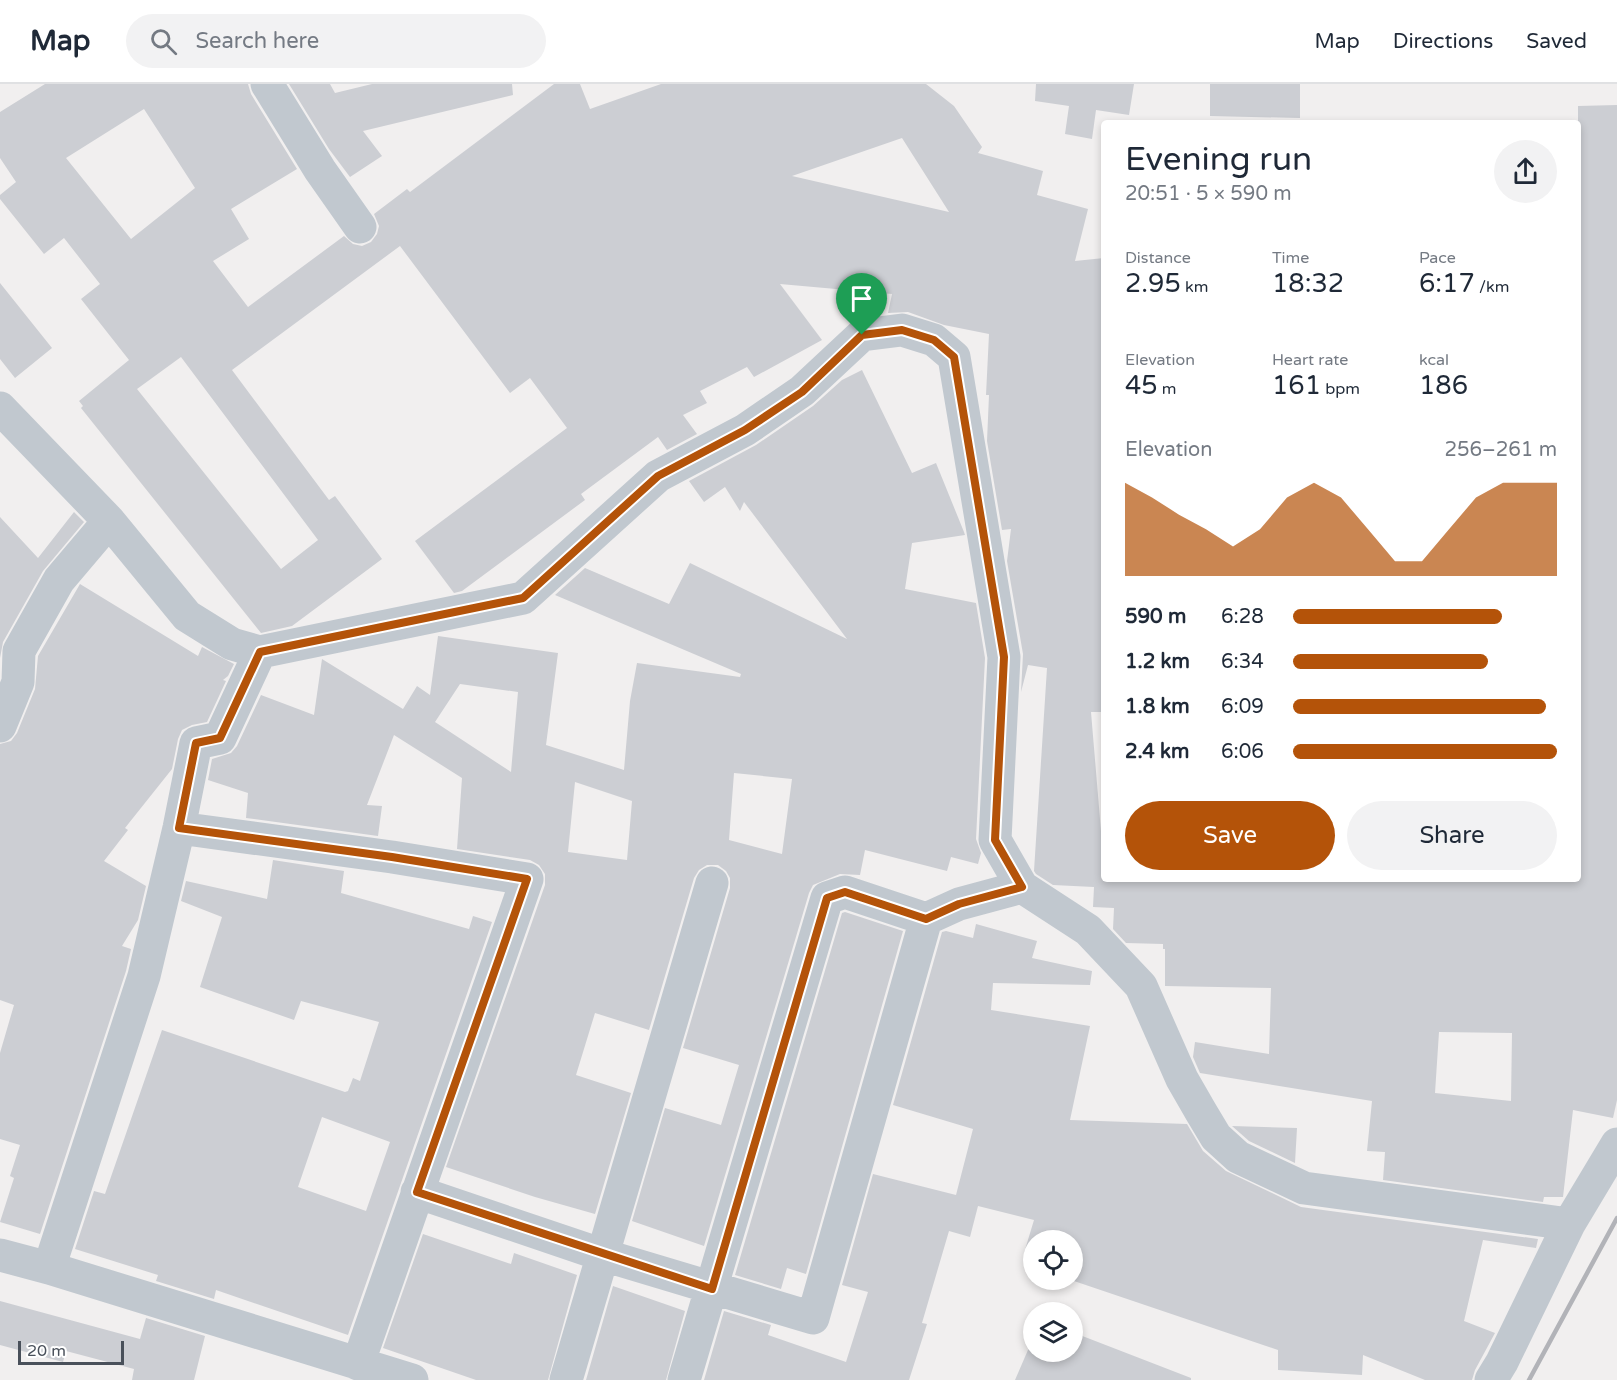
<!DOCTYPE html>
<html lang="en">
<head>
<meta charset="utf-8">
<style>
	:root { --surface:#fff; --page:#f2f2f3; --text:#1f2937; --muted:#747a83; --line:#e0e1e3; --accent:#b45309 }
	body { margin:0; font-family:"Varela Round",sans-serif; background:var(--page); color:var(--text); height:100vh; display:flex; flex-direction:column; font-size:22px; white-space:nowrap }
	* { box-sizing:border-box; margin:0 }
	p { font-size:20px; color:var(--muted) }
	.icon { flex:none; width:33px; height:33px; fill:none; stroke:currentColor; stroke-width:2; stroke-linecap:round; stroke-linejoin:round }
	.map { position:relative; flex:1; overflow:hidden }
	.sheet { position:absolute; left:1101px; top:36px; width:480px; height:762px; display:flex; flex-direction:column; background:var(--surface); border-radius:6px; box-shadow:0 3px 9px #0003 }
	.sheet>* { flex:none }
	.buttons { position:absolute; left:1023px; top:1146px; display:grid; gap:12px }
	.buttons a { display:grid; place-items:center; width:60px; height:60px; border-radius:50%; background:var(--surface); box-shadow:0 3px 9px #0003; font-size:30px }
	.scale { position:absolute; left:18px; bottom:15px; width:106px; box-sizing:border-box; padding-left:6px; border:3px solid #49505a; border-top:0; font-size:16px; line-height:21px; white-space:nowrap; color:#49505a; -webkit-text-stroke:4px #fff; paint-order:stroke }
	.pin { position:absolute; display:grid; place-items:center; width:51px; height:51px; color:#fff; margin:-62px -26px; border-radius:50% 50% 50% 0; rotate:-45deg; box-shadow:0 0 6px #0007 }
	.pin .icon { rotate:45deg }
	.round { display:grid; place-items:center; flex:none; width:63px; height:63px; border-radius:32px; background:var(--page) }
	.head { display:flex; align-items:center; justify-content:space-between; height:102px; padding:0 24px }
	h1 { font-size:33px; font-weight:600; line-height:45px }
	.stats { display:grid; grid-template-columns:repeat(3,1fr); gap:9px; height:102px; padding:6px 24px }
	.stats div { display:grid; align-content:center }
	.stats b { font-size:26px; font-weight:600 }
	.stats small { font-size:16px; font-weight:400 }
	.stats p { font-size:16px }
	.chart { height:168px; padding:12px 24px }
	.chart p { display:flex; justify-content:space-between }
	.chart svg { width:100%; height:108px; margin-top:6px; fill:var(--accent); opacity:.7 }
	.button { display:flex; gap:12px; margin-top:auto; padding:12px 24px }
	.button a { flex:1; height:69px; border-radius:36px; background:var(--accent); color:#fff; font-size:24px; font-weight:600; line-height:69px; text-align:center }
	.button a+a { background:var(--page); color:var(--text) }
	ul { padding:0 24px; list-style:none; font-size:20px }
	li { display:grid; grid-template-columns:96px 72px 1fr; align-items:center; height:45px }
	li i { height:15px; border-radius:8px; background:var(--accent) }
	header { display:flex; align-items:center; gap:36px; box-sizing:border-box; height:84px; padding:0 30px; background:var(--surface); border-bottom:2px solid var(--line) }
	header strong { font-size:28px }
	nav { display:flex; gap:33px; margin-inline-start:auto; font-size:21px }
	.search { width:420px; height:54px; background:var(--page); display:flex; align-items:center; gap:15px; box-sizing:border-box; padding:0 21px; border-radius:33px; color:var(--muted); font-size:22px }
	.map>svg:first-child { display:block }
	.building { fill:#ccced3; fill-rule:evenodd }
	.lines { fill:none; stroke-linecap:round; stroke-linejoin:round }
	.minor { stroke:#c1c8cf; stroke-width:33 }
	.rail { stroke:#b2b3b8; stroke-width:4.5 }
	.route-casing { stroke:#fff; stroke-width:12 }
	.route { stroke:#b45309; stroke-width:8 }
</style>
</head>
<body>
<header>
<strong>Map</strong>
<div class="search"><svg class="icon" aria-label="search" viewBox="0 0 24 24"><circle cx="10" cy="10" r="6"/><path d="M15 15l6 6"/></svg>Search here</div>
<nav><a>Map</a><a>Directions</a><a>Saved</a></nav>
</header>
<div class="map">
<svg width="1617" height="1296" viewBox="0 0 1617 1296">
	<rect width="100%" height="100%" fill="#f1efef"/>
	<path class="building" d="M45 0H248L251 10 297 85 231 125 249 155 213 177 248 223 344 152 353 160 362 162 371 158 377 150 379 142 374 130 407 105 410 108 554 0H580L590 25 661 0H926L954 22 982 63 978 69 1043 87 1037 111 1088 125 1075 177 1104 174V628H1091L1101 747H1104V795H1578V22L1617 21V1016L1613 1034 1573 1026 1563 1113H1544L1543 1118 1383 1096 1385 1068 1367 1067 1372 1017 1200 989 1193 973 1195 958 1269 970 1271 904 1165 902V865H1163V860L1126 859 1113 845 1114 824 1093 823 1094 803 1053 801 1036 790 1034 787 1047 584 1028 581 1021 608 1023 570 1007 477 1011 445 1002 446 987 357 989 311H986L989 250 944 241 908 228 888 229 892 210 780 200 822 256 754 293 747 283 700 307 707 319 683 331 697 350 667 366 658 353 581 410 585 416 462 507 454 509 415 457 567 344 530 294 510 309 400 162 232 286 329 416 335 412 382 475 292 542 261 549 81 324 83 322 79 317 129 276 81 215 100 200 64 154 44 170 0 115V111L16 98 0 74V28ZM144 25 195 104 131 155 66 74ZM902 54 949 128 792 92ZM181 273 318 456 281 485 137 305ZM1439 948 1512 949 1511 1017 1435 1009Z
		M289 0H330L335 9 372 0H512L513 11 363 47 382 72 350 93 329 65Z
		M1036 0H1134L1129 31 1096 26 1092 55 1065 50 1069 22 1035 17Z
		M1210 0H1300V34L1210 32Z
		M0 199 52 264 15 294 0 275Z
		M862 286 912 389 936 379 964 448 965 451 912 459 905 505 976 519 985 574 976 755 981 769 978 780 951 773 947 787 865 766 860 791 840 790 813 801 809 809 704 1162 632 1137 665 1024 721 1041 739 981 683 964 730 804V794L726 787 718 781H707L699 786 694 794 649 946 595 929 576 991 631 1009 595 1130 535 1113 446 1083 545 801V790L539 781 530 776 457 765 462 694 394 651 367 721 382 722 378 752 246 734 248 709 208 696 212 675 231 669 237 662 261 611 314 631 322 575 403 625 417 602 430 611 438 552 558 569 546 661 624 686 630 617 637 579 740 593 741 590 555 511 585 484 669 520 690 479 847 555 744 418 740 427 725 403 704 418 689 397 756 361 813 322 842 296ZM460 600 518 608 511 688 435 638ZM734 689 792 695 782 770 729 756ZM575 698 632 717 627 776 568 768Z
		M74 428 84 438 43 487 3 558 0 574V433L38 474Z
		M80 500 198 572 202 563 234 580 228 592 223 596 226 597 207 638 192 641 182 646 178 655 172 685 125 744 128 746 104 777 146 802 138 836 122 862 131 865 126 887 40 1150 0 1138 14 1094 10 1092 20 1061 0 1055V969L14 921 0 916V660L11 657 17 649 35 605 38 572Z
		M273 776 344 787 341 809 469 845 473 832 492 838 348 1251 216 1206 214 1215 156 1197 158 1191 75 1165 94 1107 105 1110 162 946 345 1008 348 1007 353 994 360 997 379 938 301 917 294 936 200 903 222 833 181 817 186 797 267 815ZM322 1033 390 1058 366 1127 298 1103Z
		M845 828 903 847 806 1190 787 1184 781 1205 735 1191 842 829Z
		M976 840 1037 857 1032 874 1092 887 1090 901 993 899 991 926 1090 942 1070 1036 1187 1040 1203 1067 1226 1087 1301 1123 1538 1155 1536 1164 1483 1156 1464 1237 1495 1249 1475 1286 1472 1296H1425L1363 1271 1362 1291 1278 1286V1266L1071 1196 1072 1156H1034V1172L1024 1169 1034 1136 978 1122 970 1153 949 1147 922 1239 927 1240 909 1296H704L724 1227 771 1241 768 1251 846 1278 868 1208 842 1201 873 1090 956 1111 973 1045 893 1021 942 848 946 847 973 854Z
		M1232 1042 1297 1044 1295 1079 1249 1057Z
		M423 1150 511 1180 514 1169 577 1191 548 1296H476L383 1264Z
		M613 1202 685 1227 666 1296H586Z
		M0 1217 140 1255 146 1234 205 1252 194 1296H132L134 1285 66 1267 63 1278 0 1261Z
		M1072 1248 1191 1294V1296H1015L1034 1252V1268H1072Z"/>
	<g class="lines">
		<path class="minor" d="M267 0 320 86 360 143
			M0 324 109 437 187 532 232 560 260 568 523 514 658 392 745 346 802 307 862 251 902 246 934 256 954 273 1004 573 995 756 1022 803 1088 846 1141 902 1182 995 1201 1028 1216 1053 1238 1073 1304 1104 1569 1140 1617 1060
			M0 642 18 598 19 567 59 496 109 437
			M179 744 392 773 527 795 358 1280
			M417 1108 603 1171 813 1234 926 835
			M0 1171 49 1184 412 1296
			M49 1184 144 892 179 744 196 659 220 654 260 568
			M566 1296 712 799
			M684 1296 827 814 845 808 926 835 959 820 1022 803
			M1491 1296 1502 1278 1569 1140"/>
		<path class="rail" d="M1529 1296 1617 1134"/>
	</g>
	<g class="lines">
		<g class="route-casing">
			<path id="route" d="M902 246 934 256 954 273 1004 573 995 756 1022 803 959 820 926 835 845 808 827 814 712 1205 417 1108 527 795 392 773 179 744 196 659 220 654 260 568 523 514 658 392 745 346 802 308 862 251Z"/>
		</g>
		<use href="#route" class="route"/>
	</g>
</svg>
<div class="buttons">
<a><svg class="icon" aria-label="locate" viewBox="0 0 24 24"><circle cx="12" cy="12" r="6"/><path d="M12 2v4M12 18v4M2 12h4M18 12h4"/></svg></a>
<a><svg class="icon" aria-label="layers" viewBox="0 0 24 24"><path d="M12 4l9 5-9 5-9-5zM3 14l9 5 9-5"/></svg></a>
</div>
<div class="scale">20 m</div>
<div class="pin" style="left:862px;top:251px;background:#1e9e55"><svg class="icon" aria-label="arrive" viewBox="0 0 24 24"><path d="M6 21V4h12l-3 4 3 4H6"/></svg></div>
<section class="sheet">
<div class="head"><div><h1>Evening run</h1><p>20:51 · 5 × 590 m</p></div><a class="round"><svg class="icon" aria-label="share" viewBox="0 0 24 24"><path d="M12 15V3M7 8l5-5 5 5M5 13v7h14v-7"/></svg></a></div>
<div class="stats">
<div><p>Distance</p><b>2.95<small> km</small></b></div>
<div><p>Time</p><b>18:32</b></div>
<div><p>Pace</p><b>6:17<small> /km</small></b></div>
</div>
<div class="stats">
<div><p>Elevation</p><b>45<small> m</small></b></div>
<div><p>Heart rate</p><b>161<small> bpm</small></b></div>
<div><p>kcal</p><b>186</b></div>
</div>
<div class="chart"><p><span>Elevation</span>256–261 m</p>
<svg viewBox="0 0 160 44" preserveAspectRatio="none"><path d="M0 44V6L10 12L20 19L30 25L40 32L50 25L60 12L70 6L80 12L90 25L100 38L110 38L120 25L130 12L140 6L150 6L160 6V44z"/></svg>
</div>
<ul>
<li><b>590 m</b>6:28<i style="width:79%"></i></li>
<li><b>1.2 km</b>6:34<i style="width:74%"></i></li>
<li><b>1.8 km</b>6:09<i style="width:96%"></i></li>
<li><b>2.4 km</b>6:06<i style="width:100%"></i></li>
</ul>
<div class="button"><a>Save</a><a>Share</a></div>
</section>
</div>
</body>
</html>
